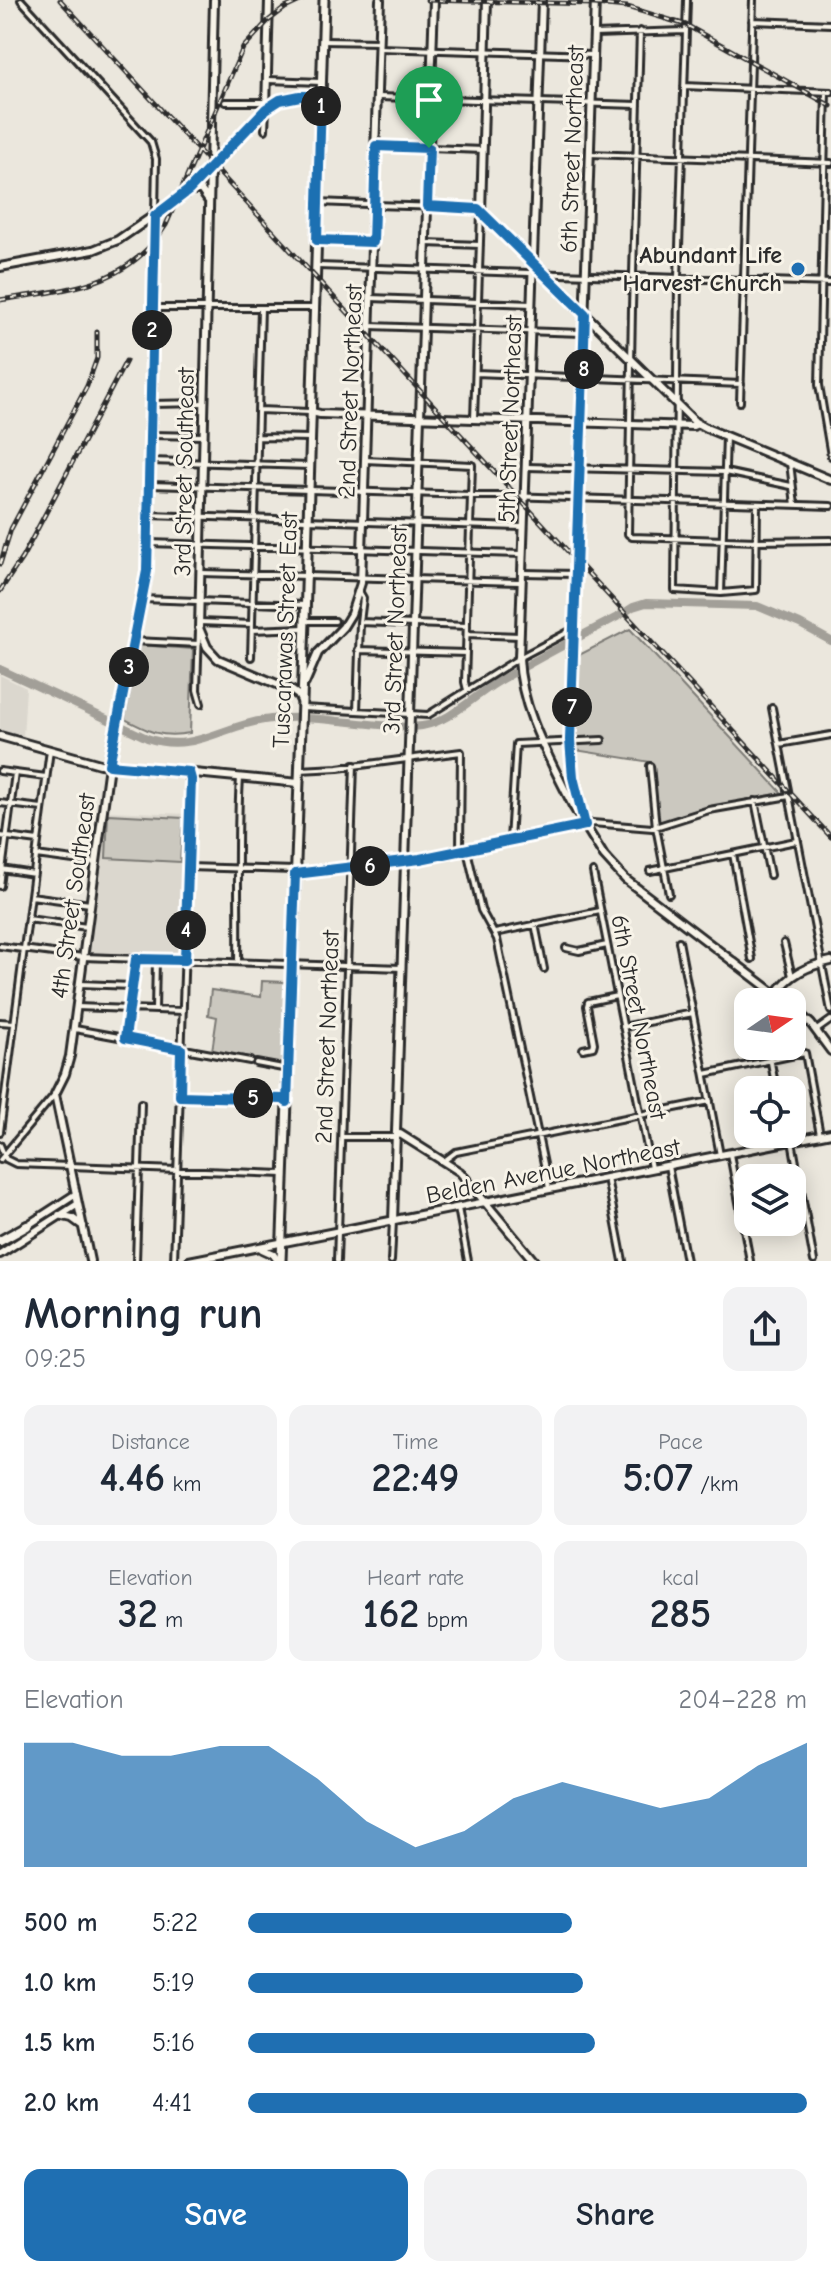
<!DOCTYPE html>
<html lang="en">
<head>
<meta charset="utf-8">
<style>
	:root { --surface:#fff; --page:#f2f2f3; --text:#1f2937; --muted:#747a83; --accent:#1f6fb2 }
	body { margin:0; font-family:"Comic Neue",sans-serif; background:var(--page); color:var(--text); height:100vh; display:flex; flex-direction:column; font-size:30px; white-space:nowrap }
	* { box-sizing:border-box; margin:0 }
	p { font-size:26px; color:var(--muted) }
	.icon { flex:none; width:44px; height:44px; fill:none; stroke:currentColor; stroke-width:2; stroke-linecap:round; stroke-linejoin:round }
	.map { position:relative; height:1261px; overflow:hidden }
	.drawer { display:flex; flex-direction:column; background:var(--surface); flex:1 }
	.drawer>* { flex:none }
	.needle { width:52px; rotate:77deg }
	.tools { position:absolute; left:734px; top:988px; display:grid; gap:16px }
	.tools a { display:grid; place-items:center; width:72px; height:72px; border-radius:16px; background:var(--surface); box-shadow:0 4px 20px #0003; font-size:40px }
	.pin { position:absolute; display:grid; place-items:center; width:68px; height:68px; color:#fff; margin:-82px -34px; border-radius:50% 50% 50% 0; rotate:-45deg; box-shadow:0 0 8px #0007 }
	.pin .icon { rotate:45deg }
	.km { position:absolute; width:40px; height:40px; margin:-20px; border-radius:50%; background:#222; color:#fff; font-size:22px; line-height:40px; text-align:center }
	.round { display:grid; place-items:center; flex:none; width:84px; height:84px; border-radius:16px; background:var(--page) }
	.overview { display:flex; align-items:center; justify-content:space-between; height:136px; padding:0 24px }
	h1 { font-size:44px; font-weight:600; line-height:60px }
	.figures { display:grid; grid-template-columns:repeat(3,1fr); gap:12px; height:136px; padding:8px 24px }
	.figures div { display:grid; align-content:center; border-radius:16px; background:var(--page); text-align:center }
	.figures b { font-size:40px; font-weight:600 }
	.figures small { font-size:22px; font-weight:400 }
	.figures p { font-size:22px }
	.chart { height:224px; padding:16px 24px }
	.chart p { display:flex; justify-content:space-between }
	.chart svg { width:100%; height:144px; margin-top:8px; fill:var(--accent); opacity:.7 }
	.action { display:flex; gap:16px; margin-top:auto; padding:16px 24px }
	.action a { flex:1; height:92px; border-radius:16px; background:var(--accent); color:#fff; font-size:32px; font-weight:600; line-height:92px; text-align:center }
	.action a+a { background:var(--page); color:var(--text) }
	ul { padding:0 24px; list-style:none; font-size:26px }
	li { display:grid; grid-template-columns:128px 96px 1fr; align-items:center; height:60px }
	li i { height:20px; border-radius:10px; background:var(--accent) }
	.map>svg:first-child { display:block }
	.built { fill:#dbd7ce }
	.green { fill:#cbc8bf; stroke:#7b7a75; stroke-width:2 }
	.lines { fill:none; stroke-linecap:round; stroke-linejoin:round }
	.river { stroke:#a29f98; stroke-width:8 }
	.street-casing { stroke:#2b2b2b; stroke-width:10 }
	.secondary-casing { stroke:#2b2b2b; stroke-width:12 }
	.primary-casing { stroke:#2b2b2b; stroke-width:13 }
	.highway-casing { stroke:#2b2b2b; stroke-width:14 }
	.street { stroke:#f7f3e8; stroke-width:4 }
	.secondary { stroke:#f7f3e8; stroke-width:6 }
	.primary { stroke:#f7f3e8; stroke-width:7 }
	.highway { stroke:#f7f3e8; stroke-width:8 }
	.rail-casing { stroke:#2b2b2b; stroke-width:5 }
	.rail { stroke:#f7f3e8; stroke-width:2; stroke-dasharray:6; stroke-linecap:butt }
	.route-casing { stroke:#fff; stroke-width:16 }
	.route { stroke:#1f6fb2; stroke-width:10 }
	.poi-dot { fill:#1f6fb2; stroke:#f7f3e8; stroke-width:3 }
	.labels { text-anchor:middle; stroke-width:6; stroke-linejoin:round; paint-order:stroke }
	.street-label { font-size:24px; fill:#2b2b2b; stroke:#f7f3e8 }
	.poi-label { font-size:24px; font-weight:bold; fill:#2b2b2b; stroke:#f7f3e8; text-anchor:end }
</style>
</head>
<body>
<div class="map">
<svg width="831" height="1261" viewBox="0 0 831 1261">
	<rect width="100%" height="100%" fill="#ebe7dd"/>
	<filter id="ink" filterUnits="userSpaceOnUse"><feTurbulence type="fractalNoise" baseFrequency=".0125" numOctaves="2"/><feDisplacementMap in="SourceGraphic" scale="16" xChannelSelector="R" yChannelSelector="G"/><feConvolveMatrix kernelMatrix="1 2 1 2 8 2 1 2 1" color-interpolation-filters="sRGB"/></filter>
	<g filter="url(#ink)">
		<path class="built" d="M0 675 26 688 23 738 0 732Z
			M106 811 187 814 182 956 87 954Z"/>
		<path class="green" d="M630 629 782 793 704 808 659 822 651 762 575 750 577 656Z
			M139 645 193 649 190 733C161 738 150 732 125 719Z
			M108 814 183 818 180 862 106 858Z
			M262 981 286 982 283 1065 212 1051 217 1017 208 1015 211 990 261 997Z"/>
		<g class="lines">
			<path class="river" d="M0 669 147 738C192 754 222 726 264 720 302 714 342 722 380 725 394 726 408 728 422 726 449 722 473 697 496 683 536 659 577 638 619 616L633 607 646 603 757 606 800 624 831 641"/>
			<g class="street-casing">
				<path id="street" d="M21 0 151 142 156 159 155 213
					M687 0 678 278 675 590 721 593 756 590 757 504
					M752 21 831 24
					M640 31 632 308 628 534 632 537 757 541 831 540
					M594 34 685 31
					M323 41 379 42
					M379 48 592 55
					M268 80 321 82
					M684 86 831 92
					M826 92 819 385 831 456
					M378 97 638 105
					M225 102H266
					M265 130 266 109
					M376 146 483 150
					M590 154 831 163
					M318 202 367 204
					M374 205 475 208 481 212 474 419
					M317 240 373 242
					M426 243 480 245
					M318 266 831 283
					M371 298 531 304
					M153 308H315
					M370 326 583 333
					M476 373 741 384
					M740 402 753 0
					M151 404 204 403
					M259 410 310 412
					M150 435 204 436
					M258 437 311 438
					M365 460 472 465 465 682 467 690
					M150 461 310 466
					M790 463 795 505
					M527 467 725 472 791 486
					M150 485 831 506
					M149 515 522 527
					M148 543 521 554
					M201 573 520 582
					M523 573 576 574
					M721 593 726 436
					M142 599 306 605
					M305 621H335
					M199 622 252 624
					M360 622 467 626
					M199 630 197 690 201 704
					M252 630 305 628
					M467 634 520 636
					M134 641 199 644
					M358 650 466 653
					M251 657 261 308
					M302 708 428 715 519 658 574 629
					M772 708 831 1011
					M357 711 360 622 363 598 359 591
					M779 744 831 735
					M650 766 656 827 669 894
					M299 770 338 768 461 752 460 850
					M0 771 46 777
					M755 801 770 875
					M0 803 42 808
					M0 836 38 841
					M510 840 516 744 602 740
					M467 850 481 910 497 939 549 1188
					M733 854 752 959
					M36 855 96 863
					M188 867 295 870
					M1 869 34 874
					M650 871 796 841
					M593 872 651 1168
					M297 874 420 859 592 823 652 828 709 810 789 796
					M0 886 15 773
					M31 896 90 904
					M28 919 87 927
					M535 924 544 969
					M495 933 600 911
					M679 941 720 1155
					M784 943 792 976
					M0 946 83 957 402 968
					M566 948 579 951 607 945
					M238 962C239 901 236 839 240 778
					M80 984 132 986
					M772 1002 776 994
					M77 1007 183 1011
					M155 1010 156 959
					M0 1022 14 1023
					M623 1027 693 1013
					M75 1029 250 1061
					M817 1030 831 1020
					M125 1038 136 959
					M768 1046 776 1090
					M583 1049 593 1047 594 1043 587 1006 588 1002 617 996
					M256 1063 288 1069
					M705 1074 805 1053 820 1135
					M180 1096 283 1099 287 1102
					M0 1132 50 750
					M342 1137H395
					M792 1141 814 1261
					M0 1145 6 1159 16 1164 283 1174
					M730 1154 750 1261
					M0 1160 55 1094
					M444 1161 456 1152 710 1101
					M668 1166 686 1261
					M607 1178 623 1261
					M458 1208 468 1261
					M136 1261 141 1103
					M174 1261 190 804 189 772
					M337 1261 354 765
					M391 1261 393 1221"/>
			</g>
			<g class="secondary-casing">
				<path id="secondary" d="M214 0 199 628 207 647 218 659 291 690 298 695 302 703
					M487 0 481 212 695 422 706 428 831 480
					M542 0 519 658C521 711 550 759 573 806L604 856 625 879 786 1002
					M266 109 269 0
					M189 190H201L208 200
					M0 267 93 250 118 240 184 195 269 106C285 95 302 95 321 96
					M312 412 320 414 693 426 698 424
					M305 683 318 653 343 627 351 614 361 583 380 0
					M0 736 100 764 299 783
					M585 825 573 777 570 740 595 0
					M776 994C790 974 807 966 831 961
					M792 1007 811 1024 831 1051
					M396 1136 400 1134 460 1172 534 1261
					M59 1215 72 1218 83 1226
					M393 1221 434 0
					M25 1227 76 1194
					M262 1249 273 1254 278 1261
					M0 1254 78 1204
					M90 1261 55 1094 65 1074 70 1056 109 765 147 574 155 216
					M189 1261 831 1133"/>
			</g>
			<g class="primary-casing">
				<path id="primary" d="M281 1261 305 621 324 0"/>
			</g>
			<g class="highway-casing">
				<path id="highway" d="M0 1241 27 1226"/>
			</g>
			<use href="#street" class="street"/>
			<use href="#secondary" class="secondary"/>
			<use href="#primary" class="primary"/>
			<use href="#highway" class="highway"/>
			<g class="rail-casing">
				<path id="rail" d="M60 0 831 837
					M427 0 595 4 627 7 644 12 686 25 831 106
					M0 300C66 289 127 288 166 225L243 48 268 21 285 8 302 0
					M0 564 11 529 87 386 97 358V332
					M0 591 22 558 126 361"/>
			</g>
			<use href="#rail" class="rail"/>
		</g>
	</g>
	<g class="lines" filter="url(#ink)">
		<g class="route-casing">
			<path id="route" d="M300 96H321L317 240 373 242 376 146 429 148 427 206 478 209 585 314 570 740 573 777 585 825 420 859 295 874 287 1102 283 1099 180 1096 181 1049 125 1038 136 959 185 960 191 779 189 772 109 765 147 571 155 216 189 190 266 109 280 100Z"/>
		</g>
		<use href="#route" class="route"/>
	</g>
	<circle class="poi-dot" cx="798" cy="269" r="8"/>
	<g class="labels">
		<g class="street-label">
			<text transform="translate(572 149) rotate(-88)" y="8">6th Street Northeast</text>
			<text transform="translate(350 391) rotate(-88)" y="8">2nd Street Northeast</text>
			<text transform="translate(510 419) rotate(-88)" y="8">5th Street Northeast</text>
			<text transform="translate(184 472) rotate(-89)" y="8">3rd Street Southeast</text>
			<text transform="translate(285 630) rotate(-88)" y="8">Tuscarawas Street East</text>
			<text transform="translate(395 630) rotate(-88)" y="8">3rd Street Northeast</text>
			<text transform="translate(73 896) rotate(-82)" y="8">4th Street Southeast</text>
			<text transform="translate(639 1017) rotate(79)" y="8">6th Street Northeast</text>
			<text transform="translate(327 1037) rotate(-88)" y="8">2nd Street Northeast</text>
			<text transform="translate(553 1171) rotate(-11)" y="8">Belden Avenue Northeast</text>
		</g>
		<g class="poi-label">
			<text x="782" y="263">Abundant Life<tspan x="782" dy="28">Harvest Church</tspan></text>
		</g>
	</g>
</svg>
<div class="tools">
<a><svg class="needle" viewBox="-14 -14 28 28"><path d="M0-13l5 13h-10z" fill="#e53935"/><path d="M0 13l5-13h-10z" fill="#747a83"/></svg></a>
<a><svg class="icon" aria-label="locate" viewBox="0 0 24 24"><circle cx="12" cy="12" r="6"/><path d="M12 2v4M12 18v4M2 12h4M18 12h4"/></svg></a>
<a><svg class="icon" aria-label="layers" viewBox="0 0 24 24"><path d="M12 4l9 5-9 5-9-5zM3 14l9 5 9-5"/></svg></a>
</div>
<div class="pin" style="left:429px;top:148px;background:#1e9e55"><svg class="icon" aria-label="arrive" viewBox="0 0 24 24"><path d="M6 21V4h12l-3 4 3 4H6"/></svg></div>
<b class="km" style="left:321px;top:106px">1</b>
<b class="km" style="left:152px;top:330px">2</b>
<b class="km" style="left:129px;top:667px">3</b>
<b class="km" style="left:186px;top:930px">4</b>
<b class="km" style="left:253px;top:1098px">5</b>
<b class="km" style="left:370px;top:866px">6</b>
<b class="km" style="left:572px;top:707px">7</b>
<b class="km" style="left:584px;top:369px">8</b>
</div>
<section class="drawer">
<div class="overview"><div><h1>Morning run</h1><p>09:25</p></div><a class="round"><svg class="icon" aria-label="share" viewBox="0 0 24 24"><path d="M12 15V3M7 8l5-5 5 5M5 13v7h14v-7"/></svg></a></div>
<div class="figures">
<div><p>Distance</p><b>4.46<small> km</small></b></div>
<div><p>Time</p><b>22:49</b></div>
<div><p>Pace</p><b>5:07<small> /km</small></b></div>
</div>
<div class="figures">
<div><p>Elevation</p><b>32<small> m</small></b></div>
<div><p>Heart rate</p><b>162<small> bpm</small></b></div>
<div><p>kcal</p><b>285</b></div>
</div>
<div class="chart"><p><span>Elevation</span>204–228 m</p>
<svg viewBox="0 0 160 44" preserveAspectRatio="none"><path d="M0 44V6L10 6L20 10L30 10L40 7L50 7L60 17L70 30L80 38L90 33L100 23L110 18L120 22L130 26L140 23L150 13L160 6V44z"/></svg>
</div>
<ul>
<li><b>500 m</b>5:22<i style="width:58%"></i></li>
<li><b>1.0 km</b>5:19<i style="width:60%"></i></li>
<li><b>1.5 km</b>5:16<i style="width:62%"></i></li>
<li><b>2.0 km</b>4:41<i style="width:100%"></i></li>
</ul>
<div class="action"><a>Save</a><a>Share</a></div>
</section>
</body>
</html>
